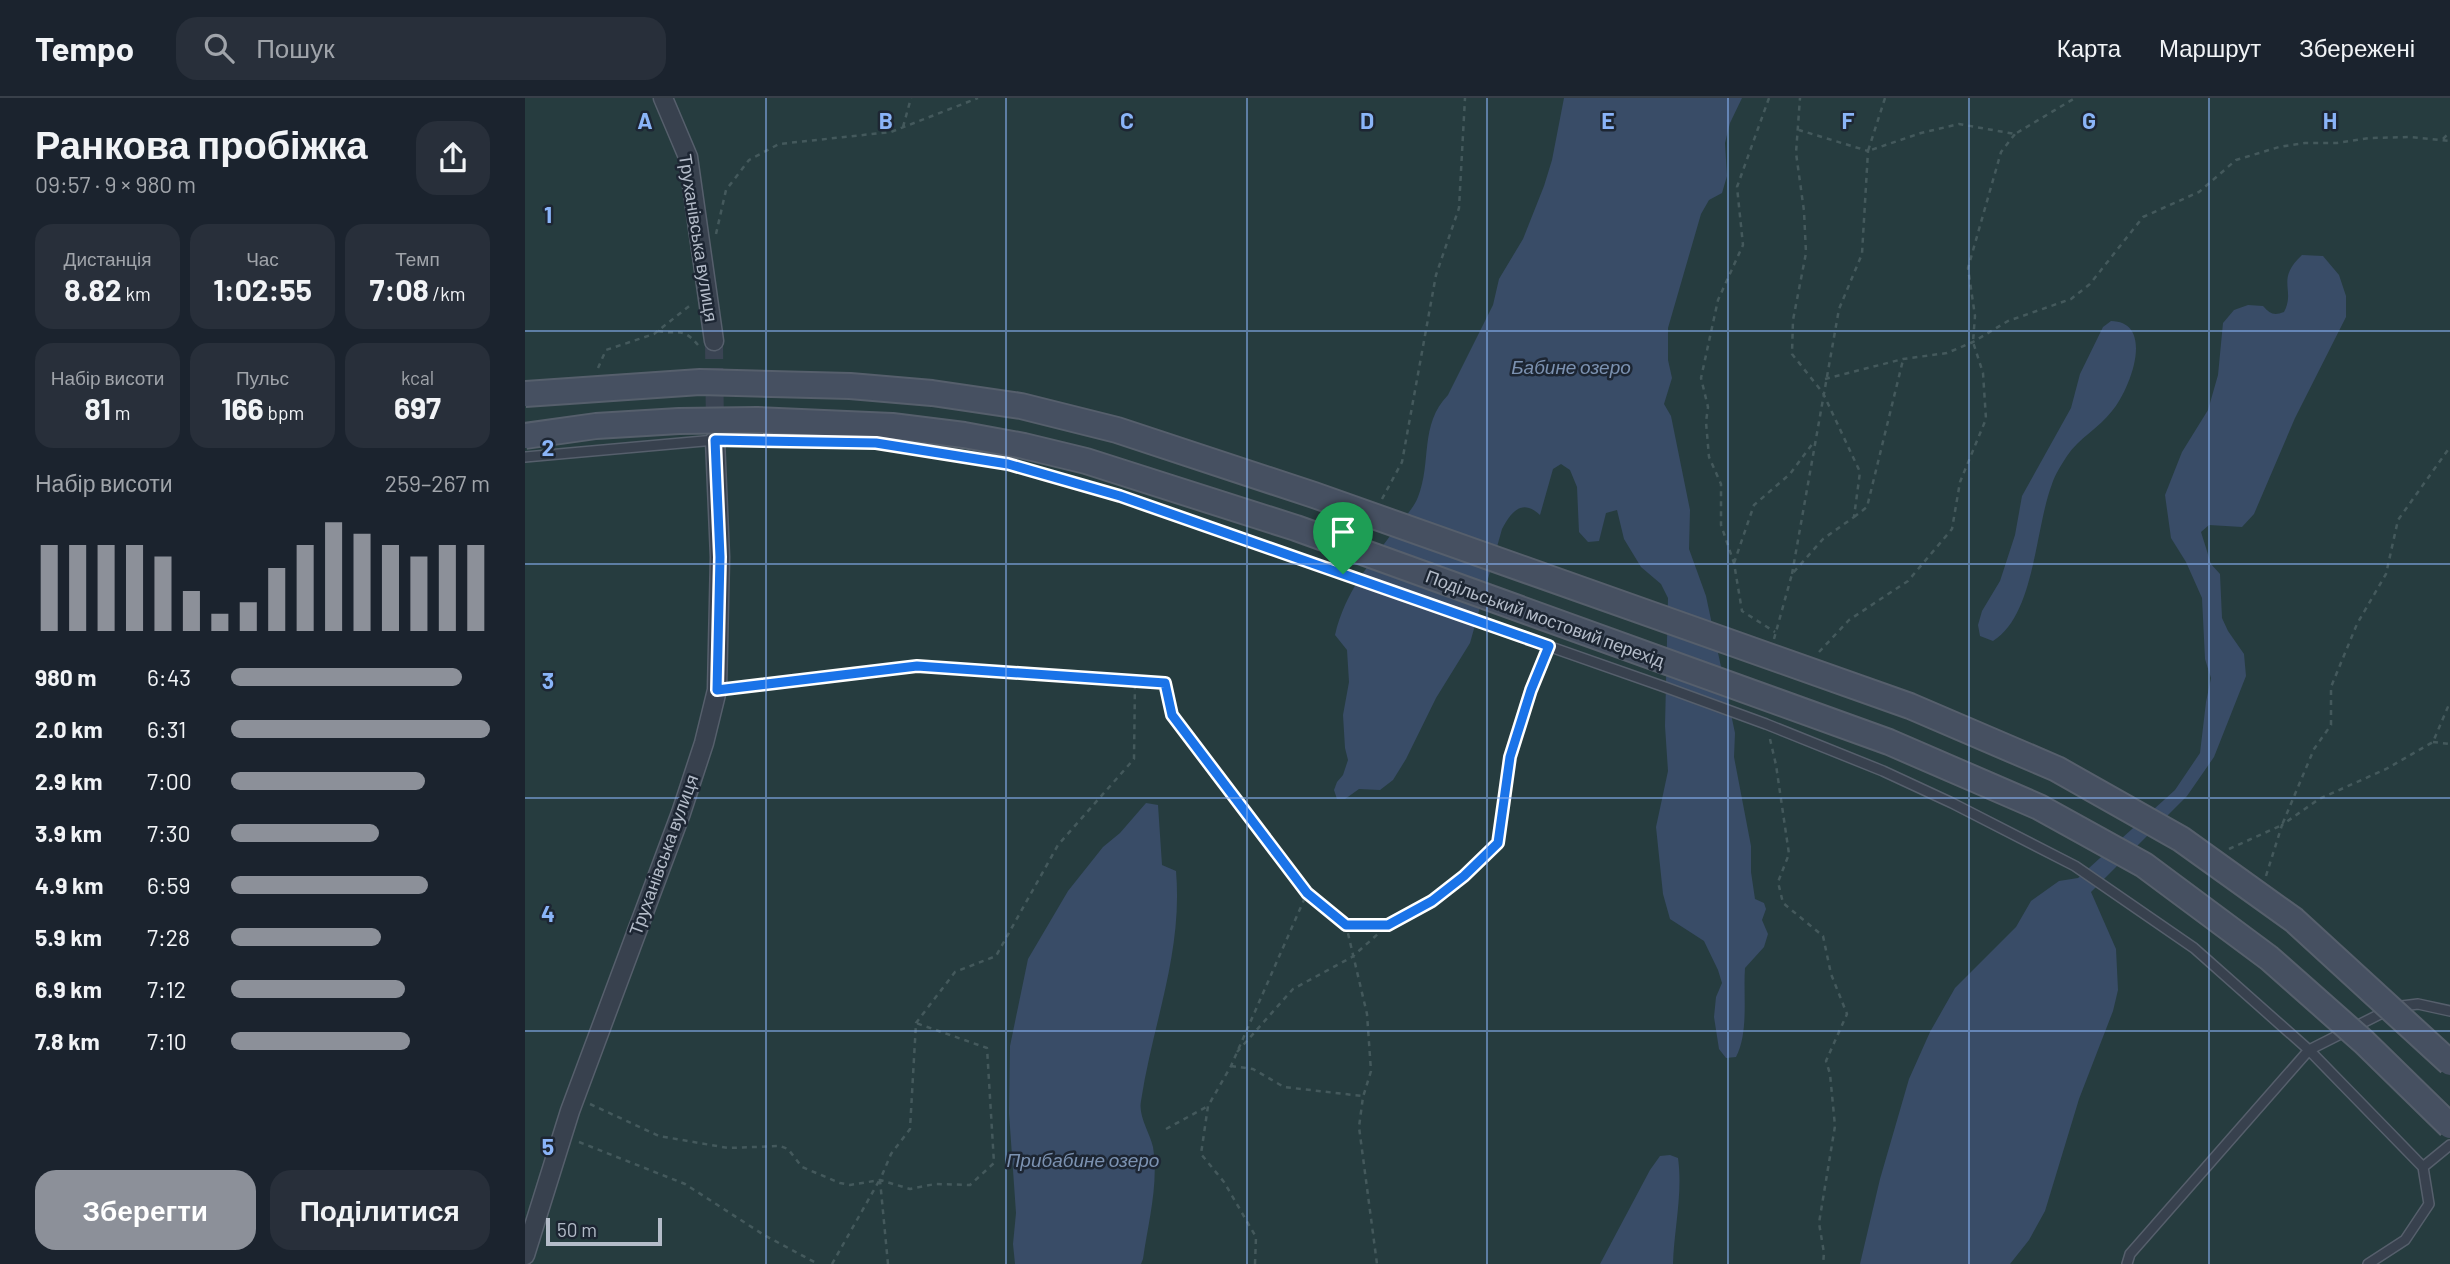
<!DOCTYPE html>
<html lang="uk">
<head>
<meta charset="utf-8">
<style>
	:root { --surface:#1b232e; --page:#282f3a; --text:#f1f3f6; --muted:#a0a4aa; --line:#39404a; --accent:#8c9099 }
	body { margin:0; font-family:Barlow,sans-serif; background:var(--page); color:var(--text); height:100vh; display:flex; flex-direction:column; font-size:26px; white-space:nowrap }
	* { box-sizing:border-box; margin:0 }
	p { font-size:23px; color:var(--muted) }
	.icon { flex:none; width:38px; height:38px; fill:none; stroke:currentColor; stroke-width:2; stroke-linecap:round; stroke-linejoin:round }
	.map { position:relative; flex:1; overflow:hidden }
	.drawer { display:flex; flex-direction:column; background:var(--surface); width:525px }
	.drawer>* { flex:none }
	.scale { position:absolute; left:21px; bottom:18px; width:116px; box-sizing:border-box; padding-left:7px; border:4px solid #b4bcc9; border-top:0; font-size:19px; line-height:24px; white-space:nowrap; color:#b4bcc9; -webkit-text-stroke:5px #1d2633; paint-order:stroke }
	.pin { position:absolute; display:grid; place-items:center; width:60px; height:60px; color:#fff; margin:-72px -30px; border-radius:50% 50% 50% 0; rotate:-45deg; box-shadow:0 0 7px #0007 }
	.pin .icon { rotate:45deg }
	.round { display:grid; place-items:center; flex:none; width:74px; height:74px; border-radius:21px; background:var(--page) }
	.headline { display:flex; align-items:center; justify-content:space-between; height:119px; padding:0 35px }
	h1 { font-size:38px; font-weight:700; line-height:52px }
	.stats { display:grid; grid-template-columns:repeat(3,1fr); gap:10px; height:119px; padding:7px 35px }
	.stats div { display:grid; align-content:center; border-radius:18px; background:var(--page); text-align:center }
	.stats b { font-size:30px; font-weight:700 }
	.stats small { font-size:19px; font-weight:400 }
	.stats p { font-size:19px }
	.chart { height:196px; padding:14px 35px }
	.chart p { display:flex; justify-content:space-between }
	.chart svg { width:100%; height:126px; margin-top:7px; stroke:var(--accent); stroke-width:6 }
	.primary-button { display:flex; gap:14px; margin-top:auto; padding:14px 35px }
	.primary-button a { flex:1; height:80px; border-radius:21px; background:var(--accent); color:#fff; font-size:28px; font-weight:700; line-height:80px; text-align:center }
	.primary-button a+a { background:var(--page); color:var(--text) }
	ul { padding:0 35px; list-style:none; font-size:23px }
	li { display:grid; grid-template-columns:112px 84px 1fr; align-items:center; height:52px }
	li i { height:18px; border-radius:9px; background:var(--accent) }
	header { display:flex; align-items:center; gap:42px; box-sizing:border-box; height:98px; padding:0 35px; background:var(--surface); border-bottom:2px solid var(--line) }
	header strong { font-size:33px }
	nav { display:flex; gap:38px; margin-inline-start:auto; font-size:24px }
	.search { width:490px; height:63px; background:var(--page); display:flex; align-items:center; gap:18px; box-sizing:border-box; padding:0 24px; border-radius:21px; color:var(--muted); font-size:26px }
	main { display:flex; flex:1; min-height:0 }
	.map>svg:first-child { display:block }
	.green { fill:#263c3f }
	.water { fill:#394c67 }
	.lines { fill:none; stroke-linecap:round; stroke-linejoin:round }
	.street-tunnel { stroke:#3a4453; stroke-width:18; stroke-dasharray:18 9; stroke-linecap:butt }
	.lane-casing { stroke:#565f6c; stroke-width:12 }
	.street-casing { stroke:#565f6c; stroke-width:21 }
	.path { stroke:#44595c; stroke-width:2.5; stroke-dasharray:5 5; stroke-linecap:butt }
	.lane { stroke:#38414e; stroke-width:9 }
	.street { stroke:#38414e; stroke-width:18 }
	.secondary-bridge-casing { stroke:#565f6c; stroke-width:28; stroke-linecap:butt }
	.secondary-bridge { stroke:#465061; stroke-width:24 }
	.route-casing { stroke:#fff; stroke-width:14 }
	.route { stroke:#1a73e8; stroke-width:9 }
	.grid { fill:none; stroke:#8ab4f8; stroke-width:2; stroke-opacity:0.55 }
	.labels { text-anchor:middle; stroke-width:5; stroke-linejoin:round; paint-order:stroke }
	.street-label { font-size:18px; fill:#b4bcc9; stroke:#1d2633 }
	.water-label { font-size:19px; font-style:italic; fill:#7c92b1; stroke:#1d2633 }
	.grid-label { font-size:23px; text-anchor:middle; font-weight:bold; fill:#8ab4f8; stroke:#1d2633; stroke-width:5; stroke-linejoin:round; paint-order:stroke }
</style>
</head>
<body>
<header>
<strong>Tempo</strong>
<div class="search"><svg class="icon" aria-label="search" viewBox="0 0 24 24"><circle cx="10" cy="10" r="6"/><path d="M15 15l6 6"/></svg>Пошук</div>
<nav><a>Карта</a><a>Маршрут</a><a>Збережені</a></nav>
</header>
<main>
<section class="drawer">
<div class="headline"><div><h1>Ранкова пробіжка</h1><p>09:57 · 9 × 980 m</p></div><a class="round"><svg class="icon" aria-label="share" viewBox="0 0 24 24"><path d="M12 15V3M7 8l5-5 5 5M5 13v7h14v-7"/></svg></a></div>
<div class="stats">
<div><p>Дистанція</p><b>8.82<small> km</small></b></div>
<div><p>Час</p><b>1:02:55</b></div>
<div><p>Темп</p><b>7:08<small> /km</small></b></div>
</div>
<div class="stats">
<div><p>Набір висоти</p><b>81<small> m</small></b></div>
<div><p>Пульс</p><b>166<small> bpm</small></b></div>
<div><p>kcal</p><b>697</b></div>
</div>
<div class="chart"><p><span>Набір висоти</span>259–267 m</p>
<svg viewBox="0 0 160 44" preserveAspectRatio="none"><path d="M5 44V14M15 44V14M25 44V14M35 44V14M45 44V18M55 44V30M65 44V38M75 44V34M85 44V22M95 44V14M105 44V6M115 44V10M125 44V14M135 44V18M145 44V14M155 44V14"/></svg>
</div>
<ul>
<li><b>980 m</b>6:43<i style="width:89%"></i></li>
<li><b>2.0 km</b>6:31<i style="width:100%"></i></li>
<li><b>2.9 km</b>7:00<i style="width:75%"></i></li>
<li><b>3.9 km</b>7:30<i style="width:57%"></i></li>
<li><b>4.9 km</b>6:59<i style="width:76%"></i></li>
<li><b>5.9 km</b>7:28<i style="width:58%"></i></li>
<li><b>6.9 km</b>7:12<i style="width:67%"></i></li>
<li><b>7.8 km</b>7:10<i style="width:69%"></i></li>
</ul>
<div class="primary-button"><a>Зберегти</a><a>Поділитися</a></div>
</section>
<div class="map">
<svg width="1925" height="1166" viewBox="0 0 1925 1166">
	<rect width="100%" height="100%" fill="#242f3e"/>
	<path class="green" d="M0 0H1925V1166H0Z"/>
	<path class="water" d="M1039 0H1217L1205 25 1200 45 1202 78 1197 95 1184 102 1176 116 1143 230V262L1147 280 1139 306 1146 318 1165 412 1164 451 1181 498 1210 635 1209 659 1226 748V774L1230 801 1239 805 1241 811 1237 822 1243 836 1239 849 1220 870C1218 897 1224 934 1211 959L1201 960 1194 951 1189 919 1191 899 1197 885 1193 872 1179 843 1145 821 1138 796 1131 729 1143 673 1140 628 1143 500 1136 486 1116 469 1099 441 1092 412 1081 415 1074 443 1063 444 1054 434 1052 389 1045 372 1036 366 1028 371 1015 417C997 400 986 414 977 431L945 545 911 600 881 661 868 682 855 692 834 691 820 701H812L809 692 812 684 818 677 823 662 820 650 818 617 824 584 822 552 810 537C820 494 845 465 871 430 878 421 889 410 893 399 907 364 894 327 923 297L968 207 974 181 998 141 1019 88 1027 62Z
		M1777 157 1798 158 1814 177 1821 198V219L1770 320 1729 416 1717 429 1684 427 1676 434 1686 466 1695 476 1697 520 1703 533 1719 556 1721 578 1689 659 1662 698 1566 794 1591 851 1593 892 1588 913 1554 1001 1520 1113 1504 1142 1485 1166H1335L1355 1081 1384 981 1405 934 1430 890 1491 829 1506 803 1534 783 1553 780 1650 692 1675 655 1681 604 1686 580 1680 561 1677 500 1661 464 1646 440 1640 397 1657 354 1683 312 1693 277 1698 225 1709 212 1723 207 1738 208C1745 216 1749 218 1759 214 1771 192 1750 182 1777 157Z
		M1586 223C1631 224 1605 292 1587 313 1574 330 1554 340 1542 358 1536 367 1530 377 1527 386 1510 430 1510 517 1468 543L1455 538 1453 527 1457 513 1475 483 1490 437 1497 398 1546 310 1555 276 1578 229Z
		M621 705 633 707 637 767 651 773C658 855 628 924 616 1003 613 1018 625 1035 628 1049 634 1086 623 1125 618 1161L616 1166H490L488 1146 491 1115 484 1015 485 948 503 861 543 793 578 749 595 735Z
		M1145 1057 1153 1060C1158 1095 1149 1131 1148 1166H1075L1125 1072 1135 1058Z"/>
	<g class="lines">
		<path class="street-tunnel" d="M189 243 190 334"/>
		<g class="lane-casing">
			<path id="lane" d="M0 359 190 342 351 345 483 366 595 398 1137 588 1241 626 1358 673 1427 705 1550 768 1669 850 1784 952 1869 909 1893 906 1925 913
				M1898 1069 1925 1047
				M1602 1166 1605 1156 1784 952 1898 1069 1904 1106 1880 1142 1843 1166"/>
		</g>
		<g class="street-casing">
			<path id="street" d="M138 0 163 59 189 243
				M0 1157 45 1013 156 715 179 645 192 592 195 459 190 342"/>
		</g>
		<path class="path" d="M1244 0 1212 89 1218 147 1193 202 1176 280 1183 309 1181 324 1184 359 1196 386V427L1209 465 1217 513 1250 534
			M1360 0 1343 53 1396 35 1434 26 1490 36 1550 0
			M378 29 386 0
			M1918 41 1925 34
			M191 136 201 92 224 62 254 46 366 34 453 0
			M133 233C153 237 157 228 173 247
			M73 270 81 252 129 236 168 205
			M1300 281 1378 261 1422 255 1448 244 1483 223 1546 201 1565 186 1618 119 1674 94 1711 62 1754 49 1780 45H1812L1844 40 1886 39 1925 43
			M857 401 877 364 911 177 934 110 940 0
			M1329 419 1342 409 1378 262
			M1209 465 1229 407 1265 376 1288 345
			M1267 476 1314 211 1337 156 1343 53 1274 32
			M1249 541 1267 476 1298 441 1329 419 1335 374 1298 295 1267 256 1268 222 1281 155 1279 113 1271 55 1275 0
			M1294 554 1324 522 1383 483 1427 431 1435 384 1461 321 1458 275 1448 244 1450 218 1443 170 1476 54 1490 36
			M207 591 392 568 640 585 647 616 782 795 821 827 842 916 846 973 838 999 834 1029 852 1166
			M1245 641 1251 667 1264 756 1253 784 1258 805 1298 838 1306 876 1322 916 1301 963 1305 976 1310 1028 1294 1125 1299 1155 1298 1166
			M1908 644 1925 646
			M1704 751 1757 727 1789 651 1806 627V589L1832 526 1861 476 1873 422 1925 349
			M1741 778 1757 727 1794 701 1861 671 1908 644 1925 604
			M821 827H863L907 803 939 778 973 745 985 659 1006 592 1019 560
			M712 954 768 891 827 859 863 827
			M706 968 728 971 759 989 837 998
			M65 1006 134 1038 203 1050 255 1048 263 1051 277 1069 315 1085 325 1087 355 1082 385 1091 410 1086 445 1087 469 1065 462 950 391 925
			M641 1031 683 1008
			M54 1044 160 1086 239 1137 293 1166
			M307 1166 354 1083
			M363 1166 355 1082 366 1056 385 1031 391 925 430 874 471 858 533 747 609 661 610 583
			M730 1166 731 1139 699 1084 676 1056 683 1008 706 968 782 795"/>
		<use href="#lane" class="lane"/>
		<use href="#street" class="street"/>
		<g class="secondary-bridge-casing">
			<path id="secondary-bridge" d="M0 296 175 284 325 288 407 295 496 308 592 332 789 397 1385 608 1532 671 1656 741 1769 822 1925 965
				M0 338 71 328 154 323 232 322 367 328 439 337 499 348 561 363 771 430 1364 644 1514 709 1619 767 1744 860 1839 944 1925 1028"/>
		</g>
		<use href="#secondary-bridge" class="secondary-bridge"/>
	</g>
	<g class="lines">
		<g class="route-casing">
			<path id="route" d="M190 342 351 345 483 366 595 398 1024 548 1006 592 985 659 973 745 939 778 907 803 863 827H821L782 795 647 617 640 585 392 568 192 592 195 459Z"/>
		</g>
		<use href="#route" class="route"/>
	</g>
	<path class="grid" d="M241 0V1166M481 0V1166M722 0V1166M962 0V1166M1203 0V1166M1444 0V1166M1684 0V1166M0 233H1925M0 466H1925M0 700H1925M0 933H1925"/>
	<g class="labels">
		<g class="street-label">
			<text transform="translate(173 140) rotate(81)" y="6">Труханівська вулиця</text>
			<text transform="translate(1020 521) rotate(20)" y="6">Подільський мостовий перехід</text>
			<text transform="translate(139 757) rotate(-70)" y="6">Труханівська вулиця</text>
		</g>
		<g class="water-label">
			<text x="1046" y="276">Бабине озеро</text>
			<text x="558" y="1069">Прибабине озеро</text>
		</g>
	</g>
	<g class="grid-label">
		<text x="120" y="31">A</text>
		<text x="361" y="31">B</text>
		<text x="602" y="31">C</text>
		<text x="842" y="31">D</text>
		<text x="1083" y="31">E</text>
		<text x="1323" y="31">F</text>
		<text x="1564" y="31">G</text>
		<text x="1805" y="31">H</text>
		<text x="23" y="125">1</text>
		<text x="23" y="358">2</text>
		<text x="23" y="591">3</text>
		<text x="23" y="824">4</text>
		<text x="23" y="1057">5</text>
	</g>
</svg>
<div class="scale">50 m</div>
<div class="pin" style="left:818px;top:476px;background:#1e9e55"><svg class="icon" aria-label="arrive" viewBox="0 0 24 24"><path d="M6 21V4h12l-3 4 3 4H6"/></svg></div>
</div>
</main>
</body>
</html>
